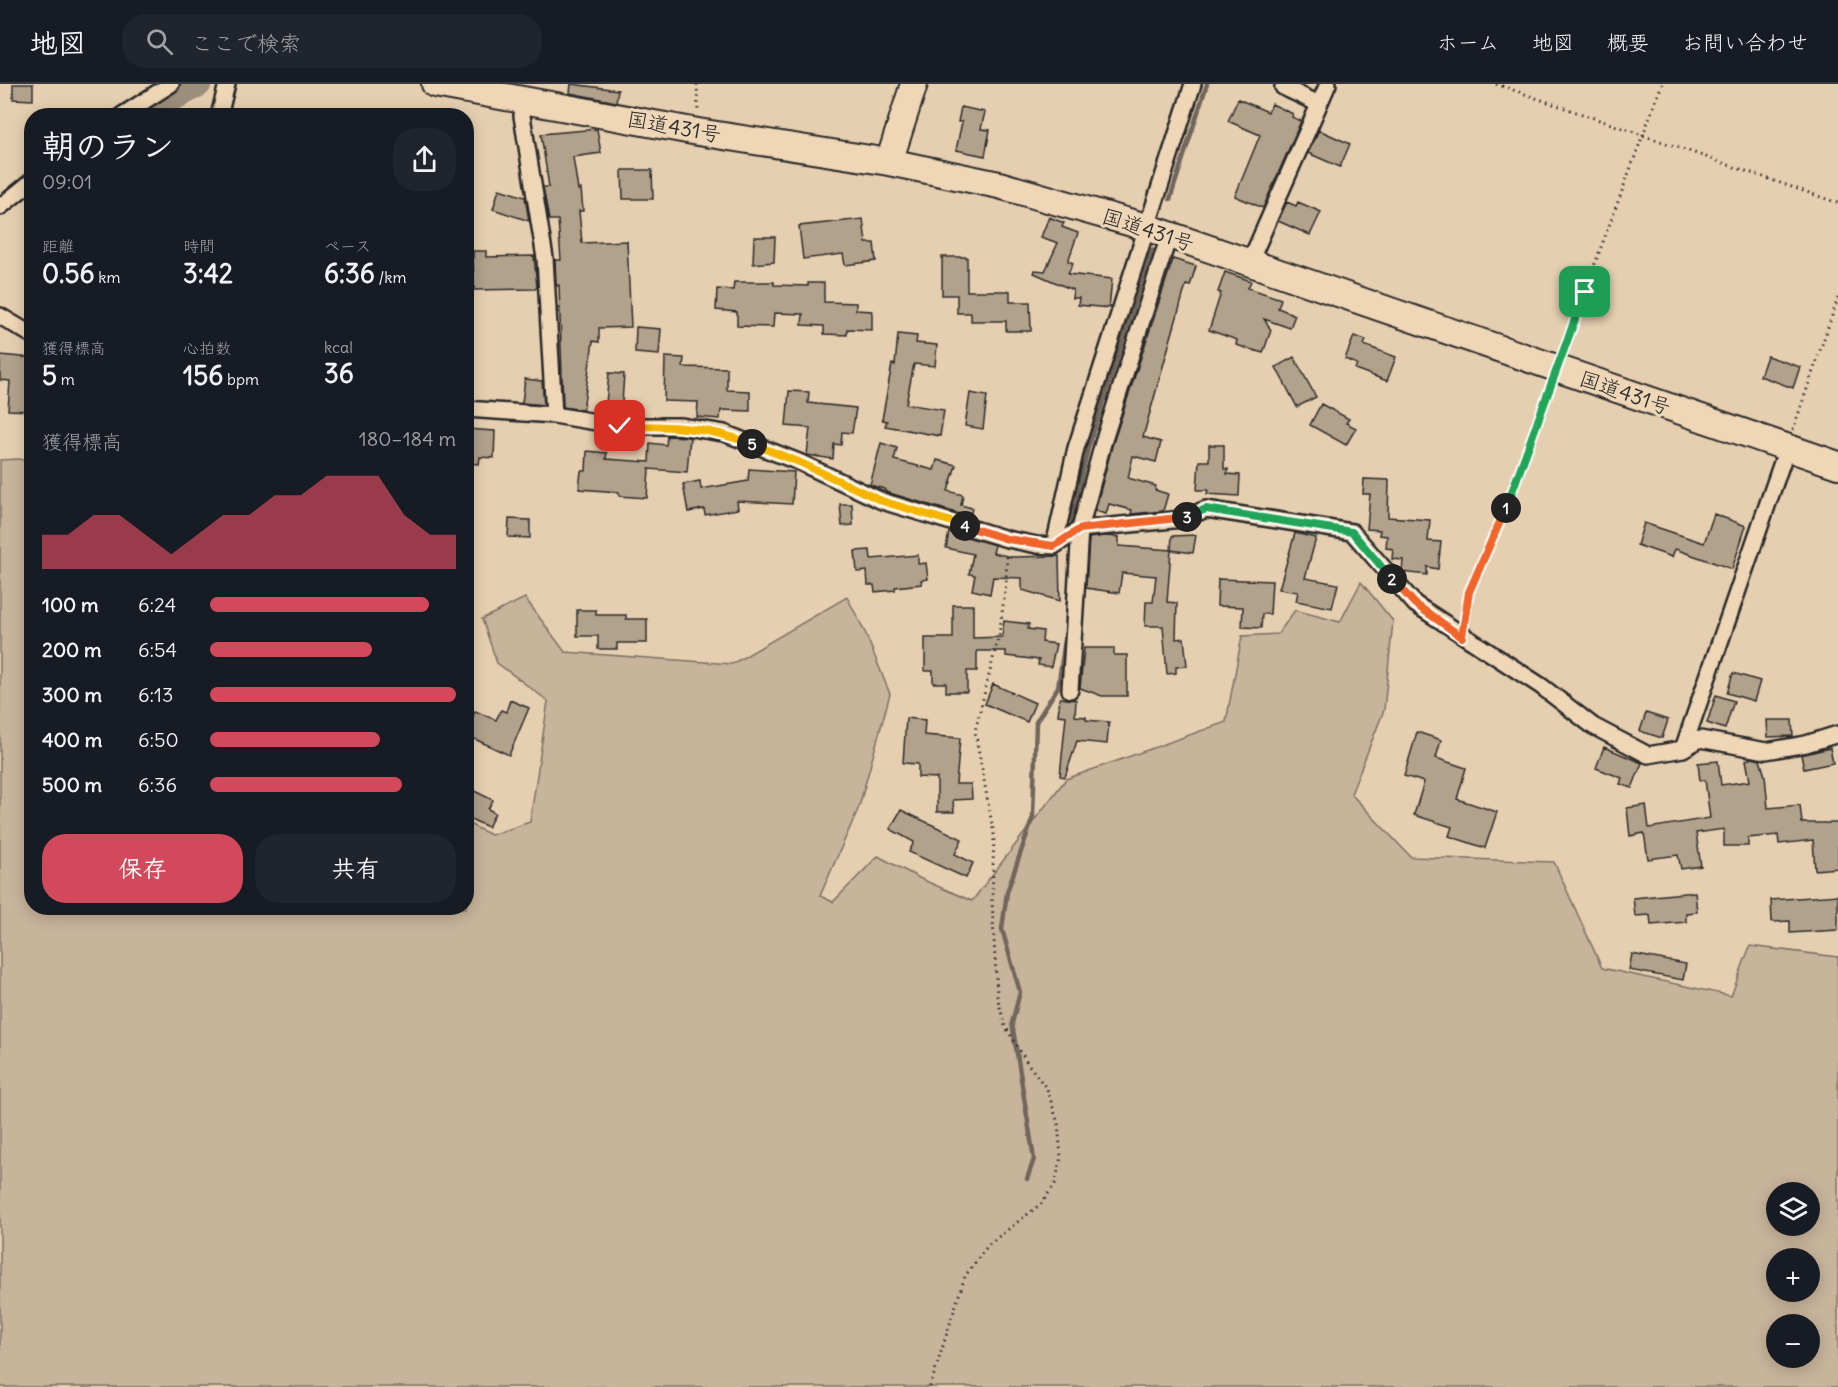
<!DOCTYPE html>
<html lang="ja">
<head>
<meta charset="utf-8">
<style>
	:root { --surface:#171b24; --page:#20242c; --text:#f1f3f6; --muted:#9ea1a6; --line:#363941; --accent:#d1495b }
	body { margin:0; font-family:Delius,"Klee One",sans-serif; background:var(--page); color:var(--text); height:100vh; display:flex; flex-direction:column; font-size:22px; white-space:nowrap }
	* { box-sizing:border-box; margin:0 }
	p { font-size:20px; color:var(--muted) }
	.icon { flex:none; width:33px; height:33px; fill:none; stroke:currentColor; stroke-width:2; stroke-linecap:round; stroke-linejoin:round }
	.map { position:relative; flex:1; overflow:hidden }
	.sheet { position:absolute; left:24px; top:24px; width:450px; height:807px; display:flex; flex-direction:column; background:var(--surface); border-radius:24px; box-shadow:0 3px 15px #0003 }
	.sheet>* { flex:none }
	.fabs { position:absolute; left:1766px; top:1098px; display:grid; gap:12px }
	.fabs a { display:grid; place-items:center; width:54px; height:54px; border-radius:50%; background:var(--surface); box-shadow:0 3px 15px #0003; font-size:30px }
	.pin { position:absolute; display:grid; place-items:center; width:51px; height:51px; color:#fff; margin:-26px; border-radius:12px; box-shadow:0 3px 9px #0006 }
	.km { position:absolute; width:30px; height:30px; margin:-15px; border-radius:50%; background:#222; color:#fff; font-size:16px; line-height:30px; text-align:center }
	.round { display:grid; place-items:center; flex:none; width:63px; height:63px; border-radius:24px; background:var(--page) }
	.overview { display:flex; align-items:center; justify-content:space-between; height:102px; padding:0 18px }
	h1 { font-size:33px; font-weight:700; line-height:45px }
	.figures { display:grid; grid-template-columns:repeat(3,1fr); gap:9px; height:102px; padding:6px 18px }
	.figures div { display:grid; align-content:center }
	.figures b { font-size:26px; font-weight:700 }
	.figures small { font-size:16px; font-weight:400 }
	.figures p { font-size:16px }
	.chart { height:168px; padding:12px 18px }
	.chart p { display:flex; justify-content:space-between }
	.chart svg { width:100%; height:108px; margin-top:6px; fill:var(--accent); opacity:.7 }
	.cta { display:flex; gap:12px; margin-top:auto; padding:12px 18px }
	.cta a { flex:1; height:69px; border-radius:24px; background:var(--accent); color:#fff; font-size:24px; font-weight:700; line-height:69px; text-align:center }
	.cta a+a { background:var(--page); color:var(--text) }
	ul { padding:0 18px; list-style:none; font-size:20px }
	li { display:grid; grid-template-columns:96px 72px 1fr; align-items:center; height:45px }
	li i { height:15px; border-radius:8px; background:var(--accent) }
	header { display:flex; align-items:center; gap:36px; box-sizing:border-box; height:84px; padding:0 30px; background:var(--surface); border-bottom:2px solid var(--line) }
	header strong { font-size:28px }
	nav { display:flex; gap:33px; margin-inline-start:auto; font-size:21px }
	.search { width:420px; height:54px; background:var(--page); display:flex; align-items:center; gap:15px; box-sizing:border-box; padding:0 21px; border-radius:24px; color:var(--muted); font-size:22px }
	.map>svg:first-child { display:block }
	.green { fill:#c8b49b; stroke:#7a7063; stroke-width:1.5; fill-rule:evenodd }
	.lines { fill:none; stroke-linecap:round; stroke-linejoin:round }
	.stream { stroke:#6f665b; stroke-width:4.5 }
	.river { stroke:#9c8e7b; stroke-width:27 }
	.building { fill:#b2a18b; stroke:#2b2b2b; stroke-width:1.5 }
	.minor-casing { stroke:#2b2b2b; stroke-width:20 }
	.trunk-casing { stroke:#2b2b2b; stroke-width:30 }
	.path { stroke:#2b2b2b; stroke-width:3; stroke-dasharray:1.5 4.5; stroke-linecap:butt }
	.minor { stroke:#eed6b6; stroke-width:15 }
	.trunk { stroke:#eed6b6; stroke-width:26 }
	.split-1-casing { stroke:#fff; stroke-width:12 }
	.split-2-casing { stroke:#fff; stroke-width:12 }
	.split-3-casing { stroke:#fff; stroke-width:12 }
	.split-4-casing { stroke:#fff; stroke-width:12 }
	.split-5-casing { stroke:#fff; stroke-width:12 }
	.split-6-casing { stroke:#fff; stroke-width:12 }
	.split-1 { stroke:#22a559; stroke-width:8 }
	.split-2 { stroke:#f0652b; stroke-width:8 }
	.split-3 { stroke:#22a559; stroke-width:8 }
	.split-4 { stroke:#f0652b; stroke-width:8 }
	.split-5 { stroke:#f5b400; stroke-width:8 }
	.split-6 { stroke:#f5b400; stroke-width:8 }
	.labels { text-anchor:middle; stroke-width:6; stroke-linejoin:round; paint-order:stroke }
	.street-label { font-size:21px; fill:#2b2b2b; stroke:#eed6b6 }
</style>
</head>
<body>
<header>
<strong>地図</strong>
<div class="search"><svg class="icon" aria-label="search" viewBox="0 0 24 24"><circle cx="10" cy="10" r="6"/><path d="M15 15l6 6"/></svg>ここで検索</div>
<nav><a>ホーム</a><a>地図</a><a>概要</a><a>お問い合わせ</a></nav>
</header>
<div class="map">
<svg width="1838" height="1303" viewBox="0 0 1838 1303">
	<rect width="100%" height="100%" fill="#e6cfb0"/>
	<filter id="ink" filterUnits="userSpaceOnUse"><feTurbulence type="fractalNoise" baseFrequency=".0167" numOctaves="2"/><feDisplacementMap in="SourceGraphic" scale="12" xChannelSelector="R" yChannelSelector="G"/><feConvolveMatrix kernelMatrix="1 2 1 2 8 2 1 2 1" color-interpolation-filters="sRGB"/></filter>
	<g filter="url(#ink)">
		<path class="green" d="M19 375 32 378V824H466L467 739 491 751 530 738 548 617 497 579 482 535 525 514 565 568 732 580 847 513 865 548 890 610 859 723 820 812 833 818 878 772 921 795 972 817 1066 695 1226 638 1242 552 1278 550 1295 526 1340 538 1361 498 1393 537 1384 626 1351 710 1411 773 1554 778 1602 884 1731 912 1750 862 1838 873V1303H0V376ZM1776 1108H1809V1142H1776ZM1776 1174H1809V1208H1776ZM1776 1240H1809V1274H1776Z"/>
		<g class="lines">
			<path class="stream" d="M1170 115 1207 0
				M1072 445V432L1088 364 1152 166
				M1027 1095 1034 1075 1012 939 1020 908 1002 845 1007 808 1033 733 1036 638 1058 603 1066 549"/>
			<path class="river" d="M143 29 198 0"/>
		</g>
		<path class="building" d="M13 0H33V16L13 15Z
			M571 0 618 6 616 18 570 9Z
			M1238 15 1268 28 1272 20 1293 30 1292 33 1301 37 1263 124 1235 112 1260 51 1228 37Z
			M961 23 985 28 981 45 990 46 985 72 956 66 962 38H958Z
			M597 45 601 69 573 73 578 106 581 105 583 127H579L582 159 627 157 631 243 599 244V258L593 257 583 326 563 323 559 201 556 202 555 176H561L558 136H549L543 103H549L541 50Z
			M1319 46 1350 60 1340 83 1308 69Z
			M622 86H652L653 115H623Z
			M499 105 525 113 529 137 493 125Z
			M1287 118 1296 122 1298 118 1321 128 1310 151 1278 137Z
			M1049 133 1064 139 1062 143 1078 149 1068 177 1073 179 1068 190 1112 195 1109 224 1078 221 1079 214H1072L1073 206 1034 189 1035 186 1045 187 1058 159 1041 153Z
			M863 135 866 159H874L876 177 845 181 843 170 803 175 799 142Z
			M754 153H775L774 178 753 180Z
			M473 167H486V173L534 172 537 203 535 205 474 206Z
			M942 173H967V207H1010V218H1030L1031 247H1006V237H971V229H957V211H942Z
			M1173 175 1196 182 1190 202 1186 201 1143 353 1161 358 1156 378 1133 372 1128 394 1156 402 1155 406 1168 410 1163 427 1131 430 1132 426 1109 420 1106 430 1095 427 1112 362Z
			M1225 188 1251 197 1248 204 1281 215 1278 224 1295 231 1290 244 1264 235 1271 246 1263 269 1236 261 1237 256 1209 246 1221 209 1218 208Z
			M734 198H774V201L808 202V199H824V218L856 219V226L872 227V246L847 245V251L824 250V242L802 241 803 230 774 229 773 243 737 242V228L716 226 717 205 733 206Z
			M636 243 661 245 659 271 635 269Z
			M898 250 917 252 916 259 937 261 935 282 914 280 906 320 944 326 940 352 885 342 887 337 882 336 892 280 895 281Z
			M1354 252 1366 256 1364 261 1396 273 1387 297 1355 285 1357 280 1345 275Z
			M0 271 32 274V327L8 326 10 297 0 296Z
			M1767 272 1800 283 1793 304 1760 292Z
			M665 273 684 274 683 283 727 284V306L750 307V327L721 326 720 335 697 333 698 318 664 317Z
			M1294 273 1316 313 1297 323 1276 283Z
			M609 289 624 290 622 319 631 320 630 332 605 330Z
			M525 295 542 297 544 321 522 319Z
			M789 307 809 308 808 319 856 324 852 349 842 348 841 361 834 360 833 375 807 371 810 344 786 342Z
			M970 309 987 312 983 345 965 342Z
			M1321 320 1349 335 1346 339 1356 344 1346 361 1310 341Z
			M466 345 495 347 494 374 480 373 479 380 466 379Z
			M667 352 690 353 687 388 649 385 647 414 619 412V408L579 405 581 387H586L587 367 607 369 606 375 649 378 650 359 666 361Z
			M881 359 897 364 894 376 934 386 937 376 956 381 948 407 963 411 961 421 972 424 970 433 886 408 884 405 870 401Z
			M1209 361H1224V385H1228L1227 390 1240 391 1239 412 1207 410 1208 406H1197L1199 377H1209Z
			M749 385 794 388 792 420 737 417 738 425 705 431 704 425 688 428 683 400 700 397 701 405 748 397Z
			M1364 395 1389 396 1388 433 1430 436 1428 457 1441 458 1438 485 1427 483V491L1402 488 1403 476 1392 475 1393 465 1386 464 1387 452 1379 451 1380 446 1367 445 1370 410H1363Z
			M840 420H852L853 441 842 442Z
			M1714 430 1746 442 1732 485 1675 465 1672 473 1637 461 1644 439 1704 459Z
			M509 435 530 436V454L508 453Z
			M949 448 995 461 993 469 1012 473 1059 472 1060 517 1022 506V494L993 493 990 510 972 506 975 491 969 490 973 470 946 464Z
			M1295 449 1316 454 1305 494 1338 500 1332 524 1296 517 1298 508 1279 505Z
			M1196 451 1193 469 1171 466 1172 452Z
			M1104 452 1119 453V462L1171 466 1167 518 1177 519 1176 555 1184 554 1187 582 1176 583V589L1167 590 1163 542H1145L1146 518H1153L1156 492 1122 489 1119 509 1086 504 1089 454Z
			M870 466 871 475 918 471V480L926 479 928 495 921 496 922 500 895 503V506L875 508 874 501H868L867 487 857 488 855 467Z
			M1218 495 1272 497 1270 530H1262L1261 544 1242 543 1243 523 1217 522Z
			M953 521H973V554L1002 553 1004 537 1029 540 1028 545 1043 547 1042 558 1056 560 1051 583 1038 581 1039 576 1006 572V567H977V587H967V608H946V599H933V587H925V554H953Z
			M577 526H596V531H626V535H647V559H617V565H598V552H577Z
			M1084 564H1114V571H1127V612H1102L1080 604Z
			M1733 589 1760 597 1754 617 1727 609Z
			M993 600 1035 619 1027 638 985 620Z
			M1716 611 1734 617 1725 645 1707 639Z
			M1060 614 1076 616 1075 632 1086 633V636L1109 638 1107 660 1077 657 1065 693 1060 692 1066 632 1058 631Z
			M510 616 529 624 509 671 466 651 475 627 496 636 501 626 506 628Z
			M1646 629 1668 636 1662 654 1640 647Z
			M906 634 925 636 924 651 960 654 956 700H971L972 715 953 716 954 728H937V694L918 693V680L903 679Z
			M1767 636H1792L1793 652 1768 653Z
			M1417 648 1441 656 1436 674 1466 684 1457 715 1497 728 1485 764 1449 752 1452 743 1414 731 1424 698 1404 692Z
			M1604 663 1642 679 1632 704 1620 700 1622 694 1596 684Z
			M1830 664 1833 679 1804 685 1801 671Z
			M1752 674 1760 676 1765 692 1768 724 1800 721 1802 739H1838V784L1815 786 1813 756 1779 760 1778 751 1748 754V762H1724V745L1696 749 1701 782 1681 785 1678 771 1648 775 1644 749 1630 752 1627 724 1646 721 1649 744 1710 734 1705 696 1700 697 1698 679 1718 677 1721 701 1750 697 1746 676Z
			M466 703 493 716 488 725 495 729 488 743 466 733Z
			M901 726 962 755 955 770 973 779 966 794 909 768 914 758 890 745Z
			M1695 808 1697 828 1686 829V838L1651 841 1650 831 1635 832 1633 814Z
			M1838 811V846L1790 849V837L1772 838 1771 816Z
			M1632 870 1686 880 1683 896 1629 886Z"/>
		<g class="lines">
			<g class="minor-casing">
				<path id="minor" d="M1283 3 1319 20
					M524 17 522 32 545 174 554 331
					M121 32 171 0
					M219 32 227 0
					M0 123 32 97
					M1249 180 1328 0
					M0 232 32 251
					M466 325 554 331 620 342H680L724 349 799 378 882 417 1007 455 1037 461 1054 462 1080 445 1183 435 1206 425 1352 448 1415 520 1541 602 1593 642 1648 671 1683 665 1700 655 1766 667 1806 660 1838 650
					M1054 462 1076 364 1193 0
					M1070 606 1080 445 1103 359 1169 152
					M1683 665 1787 364"/>
			</g>
			<g class="trunk-casing">
				<path id="trunk" d="M435 0 698 48 889 78 999 101 1146 143 1838 381
					M889 78 914 0"/>
			</g>
			<path class="path" d="M697 0 698 28
				M1496 0 1838 119
				M1563 265 1662 0
				M1793 346 1838 214
				M1465 535 1469 508 1510 417 1549 302
				M930 1303 965 1192 989 1160 1041 1120 1055 1100 1061 1073 1058 1039 1047 1005 1028 980 1005 942 997 912 992 817 994 751 975 647 999 551 1006 500 1007 470"/>
			<use href="#minor" class="minor"/>
			<use href="#trunk" class="trunk"/>
		</g>
	</g>
	<g class="lines" filter="url(#ink)">
		<g class="split-1-casing">
			<path id="split-1" d="M1506 424 1585 208"/>
		</g>
		<g class="split-2-casing">
			<path id="split-2" d="M1392 495 1415 520 1462 553 1469 508 1506 424"/>
		</g>
		<g class="split-3-casing">
			<path id="split-3" d="M1187 433 1206 425 1352 448 1392 495"/>
		</g>
		<g class="split-4-casing">
			<path id="split-4" d="M965 442 1007 455 1054 462 1080 445 1187 433"/>
		</g>
		<g class="split-5-casing">
			<path id="split-5" d="M752 360 799 378 882 417 965 442"/>
		</g>
		<g class="split-6-casing">
			<path id="split-6" d="M620 342C668 342 706 342 752 360"/>
		</g>
		<use href="#split-1" class="split-1"/>
		<use href="#split-2" class="split-2"/>
		<use href="#split-3" class="split-3"/>
		<use href="#split-4" class="split-4"/>
		<use href="#split-5" class="split-5"/>
		<use href="#split-6" class="split-6"/>
	</g>
	<g class="labels">
		<g class="street-label">
			<text transform="translate(674 43) rotate(10)" y="7">国道431号</text>
			<text transform="translate(1148 146) rotate(18)" y="7">国道431号</text>
			<text transform="translate(1625 309) rotate(19)" y="7">国道431号</text>
		</g>
	</g>
</svg>
<div class="fabs">
<a><svg class="icon" aria-label="layers" viewBox="0 0 24 24"><path d="M12 4l9 5-9 5-9-5zM3 14l9 5 9-5"/></svg></a>
<a>+</a>
<a>−</a>
</div>
<div class="pin" style="left:1585px;top:208px;background:#1e9e55"><svg class="icon" aria-label="arrive" viewBox="0 0 24 24"><path d="M6 21V4h12l-3 4 3 4H6"/></svg></div>
<div class="pin" style="left:620px;top:342px;background:#d93025"><svg class="icon" aria-label="check" viewBox="0 0 24 24"><path d="M5 12l5 5 9-10"/></svg></div>
<b class="km" style="left:1506px;top:424px">1</b>
<b class="km" style="left:1392px;top:495px">2</b>
<b class="km" style="left:1187px;top:433px">3</b>
<b class="km" style="left:965px;top:442px">4</b>
<b class="km" style="left:752px;top:360px">5</b>
<section class="sheet">
<div class="overview"><div><h1>朝のラン</h1><p>09:01</p></div><a class="round"><svg class="icon" aria-label="share" viewBox="0 0 24 24"><path d="M12 15V3M7 8l5-5 5 5M5 13v7h14v-7"/></svg></a></div>
<div class="figures">
<div><p>距離</p><b>0.56<small> km</small></b></div>
<div><p>時間</p><b>3:42</b></div>
<div><p>ペース</p><b>6:36<small> /km</small></b></div>
</div>
<div class="figures">
<div><p>獲得標高</p><b>5<small> m</small></b></div>
<div><p>心拍数</p><b>156<small> bpm</small></b></div>
<div><p>kcal</p><b>36</b></div>
</div>
<div class="chart"><p><span>獲得標高</span>180–184 m</p>
<svg viewBox="0 0 160 44" preserveAspectRatio="none"><path d="M0 44V30L10 30L20 22L30 22L40 30L50 38L60 30L70 22L80 22L90 14L100 14L110 6L120 6L130 6L140 22L150 30L160 30V44z"/></svg>
</div>
<ul>
<li><b>100 m</b>6:24<i style="width:89%"></i></li>
<li><b>200 m</b>6:54<i style="width:66%"></i></li>
<li><b>300 m</b>6:13<i style="width:100%"></i></li>
<li><b>400 m</b>6:50<i style="width:69%"></i></li>
<li><b>500 m</b>6:36<i style="width:78%"></i></li>
</ul>
<div class="cta"><a>保存</a><a>共有</a></div>
</section>
</div>
</body>
</html>
